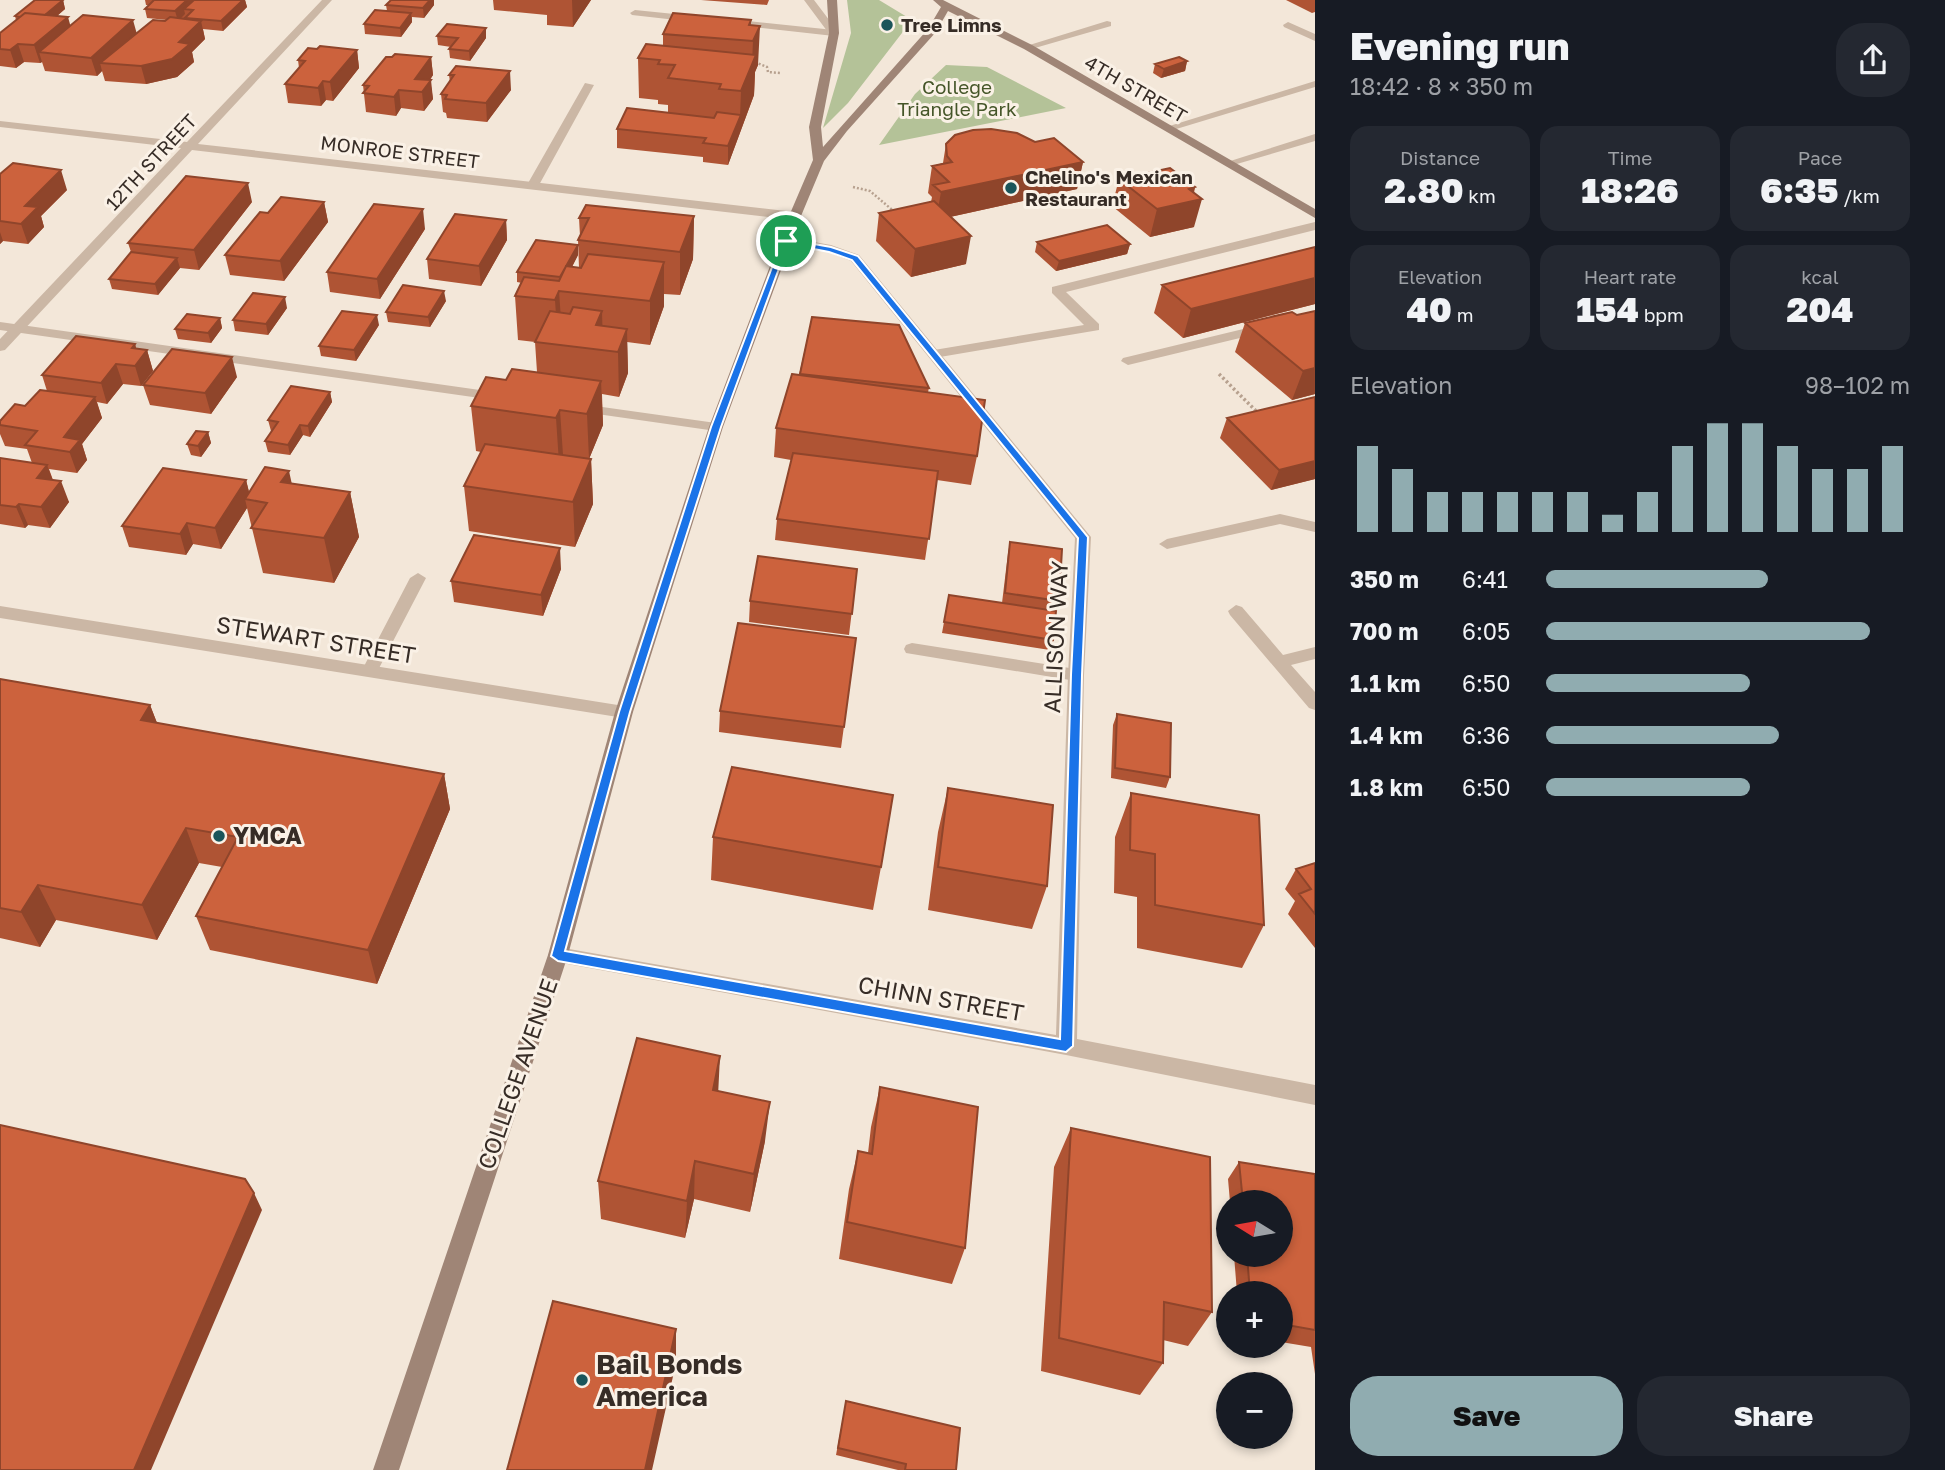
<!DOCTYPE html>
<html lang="en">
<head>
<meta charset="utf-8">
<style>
	:root { --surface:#171b24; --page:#242831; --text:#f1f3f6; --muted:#9ea1a6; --accent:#90acb0 }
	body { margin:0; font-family:"Golos Text",sans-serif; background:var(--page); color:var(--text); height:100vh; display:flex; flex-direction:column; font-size:26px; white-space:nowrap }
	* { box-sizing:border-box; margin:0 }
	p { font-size:23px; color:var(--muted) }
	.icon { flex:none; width:38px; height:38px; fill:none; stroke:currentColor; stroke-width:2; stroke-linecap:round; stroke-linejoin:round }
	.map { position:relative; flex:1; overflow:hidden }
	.sheet { display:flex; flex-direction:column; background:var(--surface); width:630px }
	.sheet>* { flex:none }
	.needle { width:46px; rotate:281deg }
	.fabs { position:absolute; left:1216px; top:1190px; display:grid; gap:14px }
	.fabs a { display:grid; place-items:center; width:77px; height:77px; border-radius:50%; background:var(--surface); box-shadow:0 4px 10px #0003; font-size:35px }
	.pin { position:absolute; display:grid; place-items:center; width:60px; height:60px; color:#fff; margin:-30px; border:4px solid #fff; border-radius:50%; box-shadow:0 2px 7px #0007 }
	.round { display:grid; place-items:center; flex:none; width:74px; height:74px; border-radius:28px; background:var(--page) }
	.overview { display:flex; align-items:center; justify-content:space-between; height:119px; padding:0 35px }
	h1 { font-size:38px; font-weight:800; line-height:52px }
	.stats { display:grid; grid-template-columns:repeat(3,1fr); gap:10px; height:119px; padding:7px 35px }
	.stats div { display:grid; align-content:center; border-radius:18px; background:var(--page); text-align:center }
	.stats b { font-size:35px; font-weight:800 }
	.stats small { font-size:19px; font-weight:400 }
	.stats p { font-size:19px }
	.chart { height:196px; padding:14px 35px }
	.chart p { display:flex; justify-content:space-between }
	.chart svg { width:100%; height:126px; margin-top:7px; stroke:var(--accent); stroke-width:6 }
	.primary-button { display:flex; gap:14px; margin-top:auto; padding:14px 35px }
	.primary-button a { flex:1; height:80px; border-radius:28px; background:var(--accent); color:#111; font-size:28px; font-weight:800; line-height:80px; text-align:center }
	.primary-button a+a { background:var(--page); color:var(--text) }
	ul { padding:0 35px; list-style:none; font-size:23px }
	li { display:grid; grid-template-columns:112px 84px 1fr; align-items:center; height:52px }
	li i { height:18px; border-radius:9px; background:var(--accent) }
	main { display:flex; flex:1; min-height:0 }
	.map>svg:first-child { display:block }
	.green { fill:#b4c298 }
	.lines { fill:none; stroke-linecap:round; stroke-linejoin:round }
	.path-far1 { stroke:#b7a18f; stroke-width:2.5; stroke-dasharray:2 2; stroke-linecap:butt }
	.path { stroke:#b7a18f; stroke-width:3.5; stroke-dasharray:2.5 2.5; stroke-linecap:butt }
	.lane { fill:#cbb7a5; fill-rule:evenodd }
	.street { fill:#cbb7a5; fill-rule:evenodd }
	.secondary { fill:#9f8576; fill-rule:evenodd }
	.wall { fill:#af5434 }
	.shaded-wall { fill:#8f452b }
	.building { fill:#cc623d; stroke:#8f452b; stroke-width:2 }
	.route { fill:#1a73e8; stroke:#fff; stroke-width:2; fill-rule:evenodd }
	.poi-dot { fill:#1a555a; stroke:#faf1e6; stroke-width:2.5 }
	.labels { text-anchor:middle; stroke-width:6; stroke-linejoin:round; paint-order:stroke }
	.far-poi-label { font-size:19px; font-weight:bold; fill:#362c26; stroke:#faf1e6; text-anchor:start }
	.far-park-label { font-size:19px; fill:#455629; stroke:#faf1e6 }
	.far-street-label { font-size:19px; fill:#362c26; stroke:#faf1e6 }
	.street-label { font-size:23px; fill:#362c26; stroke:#faf1e6 }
	.poi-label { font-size:23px; font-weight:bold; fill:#362c26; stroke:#faf1e6; text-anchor:start }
	.near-poi-label { font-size:28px; font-weight:bold; fill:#362c26; stroke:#faf1e6; text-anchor:start }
</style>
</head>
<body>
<main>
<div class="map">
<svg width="1315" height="1470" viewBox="0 0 1315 1470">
	<rect width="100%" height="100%" fill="#f3e7d9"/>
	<path class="green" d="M847 0H879L912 20 848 103 823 128 851 33Z
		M946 65 987 67 1066 108 879 145 915 94Z"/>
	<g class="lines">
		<path class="path-far1" d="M755 62 767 67 768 72 780 73
			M853 187 870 191 897 214"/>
		<path class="path" d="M1219 374 1260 415"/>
		<path class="lane" d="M635 10 694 16 699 19 694 22 632 15 630 13Z
			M729 19 834 30 839 33 834 36 725 24V20Z
			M1107 21 1111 22V26L1028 50 1023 47Z
			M1288 22 1315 34V41L1284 27 1283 25Z
			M585 83 594 85 539 185 529 187 527 185Z
			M1315 134V141L1230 166 1224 163Z
			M1315 222V230L1066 292 1099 324V330L934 358 927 354 934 350 1084 325 1052 293V287Z
			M0 322 501 393 508 397 501 401 0 330Z
			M1264 324 1269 325V331L1128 365 1121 361 1123 358Z
			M581 404 716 423 723 427 716 431 576 411V405Z
			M1280 514 1315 522V532L1280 524 1167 549 1159 544 1167 539Z
			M418 573 426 578 377 672 375 676H363L361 672 410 578Z
			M1236 605 1242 607 1283 655 1315 647V659L1291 665 1315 692V710L1309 708 1230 615 1228 611Z
			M912 643 1076 669 1084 675 1076 681 906 653 904 649 906 645Z"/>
		<path class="street" d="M322 0H332L198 144 795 212 801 216 795 220 192 150 5 350 0 351V339L181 148 0 127V121L187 142Z
			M804 0H814L839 33 838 35H830Z
			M1315 81V87L1173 130 1163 128Z
			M786 237 831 245 859 255 1091 537 1084 675 1077 1039 1315 1085V1105L1066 1055 551 961 548 955 551 949 558 947 1056 1035 1068 675 1075 538 851 261 828 252 782 244V238Z
			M0 606 624 706 630 708 633 712 630 716 624 718 0 618Z"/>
		<path class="secondary" d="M827 0H837L839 33 821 127 823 147 928 29 941 7 933 0H943L1032 45 1315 209V218L1024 49 948 11 936 32 847 131 824 161 801 216 723 427 633 712 568 955 399 1470H373L548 955 615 712 709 427 789 216 813 160 809 127 829 33Z"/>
	</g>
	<path class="wall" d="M63 0 65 9 57 16 70 26 136 33 167 20 147 18 145 9 149 5H146L145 0H245L247 7 223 31 203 29 205 39 192 52 194 62 177 77 146 84 105 81 102 71 97 76 45 71 42 62 40 63 24 62 16 68 0 66V33L16 20 15 16Z
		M493 0H591L573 27 547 25V15L494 10Z
		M701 0H769L767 5Z
		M1286 0H1315V12L1312 13Z
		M386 5H434L424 18 412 17V22L401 37 365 34 364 24 387 11Z
		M751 20V25L758 65 755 72 754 95 728 165 703 162V157L617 148V129L668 113V105L658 104V100L639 98 638 58 663 46V34Z
		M437 36 486 38 470 61 450 58 449 49 451 47 438 45Z
		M317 49 357 50 359 68 333 101 326 100 321 106 288 103 285 84 299 68 298 60Z
		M392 57H431L433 75 430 80 433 99 424 111 401 108 396 116 366 112 363 85Z
		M1187 61 1185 71 1161 78 1153 73 1155 64Z
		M456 66 511 90 487 122 447 118 446 113 443 112 441 94 450 82 449 75Z
		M946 144 1083 162 1077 189 950 217 966 264 911 277 876 241 879 213 931 202 932 197 928 193 932 166 943 163Z
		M0 174 67 190 41 216 44 227 28 244 3 241 0 244Z
		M1119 179 1195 187 1194 193V227L1150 237 1112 206Z
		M252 202 199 270 180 268 158 295 112 289 109 279 131 252 128 243Z
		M324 202 328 222 284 281 230 275 225 255 268 213Z
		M694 216 693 259 680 295 664 294V306L650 345 627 342 628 373 619 397 602 394 603 425 589 459H591L593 504 575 547 469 531 464 486 481 452 476 451 471 406 506 380 537 372 535 342 518 340 515 296 522 283 517 282V272L578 245V255L572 267 579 268 578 240 580 236 579 218Z
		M506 220 507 240 481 286 429 279 427 259Z
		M425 229 380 299 330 292 327 272Z
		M1037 242 1130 244 1127 254 1056 271 1035 252Z
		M1315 247V304L1183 338 1154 313 1162 285Z
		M446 301 430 327 388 322 386 312Z
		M287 308 268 335 235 331 233 320Z
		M1315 311V394L1292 400 1235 352 1245 323 1297 315Z
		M812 317 929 388 928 392 977 456 971 485 937 480 925 560 775 540 777 519 791 460 774 457 776 428 799 375Z
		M220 318 222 328 211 343 178 339 175 329Z
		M379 325 356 361 321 356 319 346Z
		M135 344 136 349 147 350 153 371 141 386 123 384 107 404 97 402 102 418 82 444 87 460 77 473 49 469 53 480 69 502 50 528 28 525 25 528 0 524V458L32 463 27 449 5 446 0 434V421L25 406 47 391 42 375Z
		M237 377 211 414 150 405 143 385Z
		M330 392 332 402 310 437 303 435 290 455 268 452 265 441 272 431H271L268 420Z
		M1315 397V479L1271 490 1220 438 1227 418Z
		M208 432 211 443 201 457 191 455 187 444Z
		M246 480 249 492 292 484 350 492 359 537 334 583 263 573 247 508 221 549 193 544 186 555 129 547 122 526Z
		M1010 542 1059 601 1056 611 1053 640 1050 650 942 633 949 595 1002 603 1008 553Z
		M561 569 543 616 454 602 451 581Z
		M857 569 849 635 749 622 750 601Z
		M856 638 841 748 719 732 720 711Z
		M0 679 150 705 157 723 444 774 450 809 377 984 210 950 196 916 222 867 199 863 157 940 56 920 40 947 0 938Z
		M1117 714 1170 777 1166 788 1111 778 1113 725Z
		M948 788 1047 886 1032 929 928 910 938 832Z
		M1131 793 1264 925 1242 968 1137 948V897L1114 893 1115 837Z
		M713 837 881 867 873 910 711 880Z
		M1315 863V948L1288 914 1295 901 1285 889 1296 869Z
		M880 1087 965 1248 952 1284 839 1259 849 1189 858 1151 868 1153 871 1127Z
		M718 1091 765 1141 750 1212 694 1199 685 1238 601 1219 598 1181Z
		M1071 1128 1212 1312 1188 1346 1163 1340V1363L1140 1395 1041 1371 1054 1167Z
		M1239 1162 1315 1174V1374L1311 1347 1281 1342V1293H1237L1234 1255H1281V1202H1230L1228 1179Z
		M846 1401 956 1470H898L836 1455Z"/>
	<path class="shaded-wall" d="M63 0 65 9 43 28 40 19Z
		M187 0H198L184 9 185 14 178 21 175 11Z
		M243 0H245L247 7 223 31 221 21Z
		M430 0H434V5L424 18 423 8Z
		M572 0H591L573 27Z
		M411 13 412 22 401 37 400 28Z
		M68 17 73 35 39 52 42 62 40 63 34 45Z
		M133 20 138 38 100 63 102 71 97 76 91 58Z
		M201 21 205 39 192 52 194 62 177 77 146 84 141 66 179 42Z
		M760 26 758 65 755 72 754 95 728 165V146L740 117 741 91 752 64 753 41Z
		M486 28V38L470 61 469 51Z
		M18 44 24 62 16 68 10 50Z
		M357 50 359 68 333 101 330 82Z
		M431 57 433 75 421 92 415 79Z
		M1187 61 1185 71 1161 78 1164 69Z
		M510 71 511 90 487 122 486 103Z
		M431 80 433 99 424 111 422 92Z
		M323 81 326 100 321 106 318 88Z
		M399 90 401 108 396 116 394 97Z
		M1083 162 1077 189 936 220 941 192Z
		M61 170 67 190 41 216 44 227 28 244 21 224 25 206Z
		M248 183 252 202 199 270 194 250Z
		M1195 187 1191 202 1202 199 1194 227 1150 237 1157 209 1189 189Z
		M324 202 328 222 284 281 280 261Z
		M423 209 425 229 380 299 377 279Z
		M694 216 693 259 680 295V252Z
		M506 220 507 240 481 286 479 266Z
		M0 232 3 241 0 244Z
		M971 236 966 264 911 277 915 249Z
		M1130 244 1127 254 1056 271 1059 261Z
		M578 245V255L561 288 560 277Z
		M177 258 180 268 158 295 155 284Z
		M664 262V306L650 345V301Z
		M1315 278V304L1183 338 1191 309Z
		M444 291 446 301 430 327 428 317Z
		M559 291 562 334 558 344 555 300Z
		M285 297 287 308 268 335 266 324Z
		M602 311 603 350 596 325Z
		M377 315 379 325 356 361 354 350Z
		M220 318 222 328 211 343 208 333Z
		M627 329 628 373 619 397 618 352Z
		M135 344 139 359 147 350 153 371 141 386 135 366 132 348Z
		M232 357 237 377 211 414 205 393Z
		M116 364 123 384 107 404 101 383Z
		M1315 368V394L1292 400 1303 371Z
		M601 381 603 425 589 459 587 414Z
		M330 392 332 402 310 437 308 426Z
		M95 397 102 418 82 444 87 460 77 473 64 437Z
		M560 410 563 455 559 463 556 418Z
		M300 425 303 435 290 455 288 445Z
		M208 432 211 443 201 457 198 446Z
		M591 459 593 504 575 547 573 502Z
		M1315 461V479L1271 490 1279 470Z
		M47 465 55 486 37 478Z
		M289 471 299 516 281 482Z
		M246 480 251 500 245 499 247 508 221 549 215 528Z
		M61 481 69 502 50 528 41 507Z
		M350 492 359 537 334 583 324 538Z
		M19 504 28 525 25 528 16 507Z
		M187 523 193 544 186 555 180 534Z
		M560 548 561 569 543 616 541 595Z
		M150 705 164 741 141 720Z
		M444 774 450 809 377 984 368 950Z
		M186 828 199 863 157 940 142 905Z
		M38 885 56 920 40 947 21 912Z
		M720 1056 718 1096 713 1090Z
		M770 1102 765 1141 750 1212 754 1174Z
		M695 1161 694 1199 685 1238 687 1201Z
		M254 1193 262 1210 151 1470H134Z
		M676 1329V1363L652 1470H645Z"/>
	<path class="building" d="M35 0H63L45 15 25 13 20 17 15 16Z
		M154 0H187L175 11 145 9Z
		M194 0H243L221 21 185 18 193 10 184 9Z
		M391 0H430L423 8 386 5Z
		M375 10 411 13 400 28 364 24Z
		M25 13 68 17 34 45 18 44 10 50 0 49V33Z
		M673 13 751 20 749 25 760 26 753 41 663 34Z
		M83 15 133 20 91 58 39 52Z
		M170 17 201 21 179 42 190 44 172 59 141 66 100 63 153 20 165 21Z
		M447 24 486 28 469 51 449 49 458 38 437 36Z
		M646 44 756 55 741 91 719 89 721 84 668 78 675 65 658 64 660 60 638 58Z
		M320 46 357 50 330 82 323 81 318 88 285 84 305 61 298 60 308 48 317 49Z
		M395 54 431 57 415 79 431 80 422 92 399 90 394 97 363 93 369 86 363 85 386 57H392Z
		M1179 57 1187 61 1164 69 1155 64Z
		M456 66 510 71 486 103 445 99 447 95 441 94 454 75H449Z
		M627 108 714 118 717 112 741 115 728 146 703 143 706 138 617 129Z
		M991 129 1017 133 1035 142 1054 138 1083 162 941 192 933 185 949 182 932 166 952 162 947 156 946 144 955 135 973 130Z
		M13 163 61 170 25 206 38 207 21 224 0 221V174Z
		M1170 168 1195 187 1189 189 1202 199 1157 209 1119 179Z
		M186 176 248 183 194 250 128 243Z
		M281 197 324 202 280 261 225 255 260 212 268 213Z
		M934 201 971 236 915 249 879 213Z
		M374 204 423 209 377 279 327 272Z
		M586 205 694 216 680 252 578 240 589 218H579Z
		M455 214 506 220 479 266 427 259Z
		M1107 225 1130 244 1059 261 1037 242Z
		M536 240 578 245 560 277 517 272Z
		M1315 247V278L1191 309 1162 285Z
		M131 252 177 258 155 284 109 279Z
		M588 254 664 262 650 301 559 291 555 300 515 296 524 277 559 281 566 266 581 268Z
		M403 285 444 291 428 317 386 312Z
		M253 293 285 297 266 324 233 320Z
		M573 307 602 311 596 325 627 329 618 352 535 342 550 311 570 314Z
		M342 311 377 315 354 350 319 346Z
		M1315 311V368L1303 371 1245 323 1292 312 1297 315Z
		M187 314 220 318 208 333 175 329Z
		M812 317 899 325 929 388 800 374Z
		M76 336 135 344 132 348 147 350 135 366 116 364 101 383 42 375Z
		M172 349 232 357 205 393 143 385Z
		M512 369 601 381 587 414 560 410 556 418 471 406 486 377 506 380Z
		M792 374 985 400 977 456 776 428Z
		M291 386 330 392 308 426 300 425 288 445 265 441 278 422 268 420Z
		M40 390 95 397 64 437 80 440 70 452 25 445 37 431 0 425V421L15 404 25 406Z
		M1315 397V461L1279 470 1227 418Z
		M196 431 208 432 198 446 187 444Z
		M485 444 591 459 573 502 464 486Z
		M793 453 938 471 929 539 777 519Z
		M0 458 47 465 37 478 61 481 41 507 19 504 16 507 0 505Z
		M265 467 289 471 281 482 350 492 324 538 251 528 267 503 245 499Z
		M163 468 246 480 215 528 187 523 180 534 122 526Z
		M474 535 560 548 541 595 451 581Z
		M1010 542 1062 549 1059 601 1005 593Z
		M758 556 857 569 852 614 750 601Z
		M949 595 1056 611 1053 640 944 622Z
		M738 623 856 638 844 727 720 711Z
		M0 679 150 705 141 720 444 774 368 950 196 916 238 837 186 828 142 905 38 885 21 912 0 908Z
		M1117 714 1171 723 1170 777 1115 768Z
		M732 767 893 795 881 867 713 837Z
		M948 788 1053 805 1047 886 938 867Z
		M1131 793 1259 815 1264 925 1155 905V854L1130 850Z
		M1315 863V914L1299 894 1311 889 1296 869Z
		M637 1038 720 1056 713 1090 770 1102 754 1174 695 1161 687 1201 598 1181Z
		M880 1087 978 1107 965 1248 847 1222 858 1151 872 1154Z
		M0 1125 245 1179 254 1193 134 1470H0Z
		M1071 1128 1210 1157 1212 1312 1164 1302 1163 1363 1059 1338Z
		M1239 1162 1315 1174V1330L1281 1324V1293H1250L1247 1255H1281V1202H1243Z
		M553 1301 676 1329 645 1470H507Z
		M846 1401 960 1428 956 1470H905L906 1464 838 1448Z"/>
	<path class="route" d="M786 239 831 247 858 256 1088 537 1082 675 1073 1046 1066 1052 558 961 551 956 619 712 711 427 782 241ZM788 244 829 252 852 260 1078 538 1071 675 1060 1039 565 951 630 712 721 427Z"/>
	<g class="poi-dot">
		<circle cx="887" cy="25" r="7"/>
		<circle cx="1011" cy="188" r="7"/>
		<circle cx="219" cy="836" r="7"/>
		<circle cx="582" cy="1380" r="7"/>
	</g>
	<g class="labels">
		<g class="far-poi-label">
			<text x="901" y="32">Tree Limns</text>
			<text x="1025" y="184">Chelino's Mexican<tspan x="1025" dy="22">Restaurant</tspan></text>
		</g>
		<g class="far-park-label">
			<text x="957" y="94">College<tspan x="957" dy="22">Triangle Park</tspan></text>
		</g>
		<g class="far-street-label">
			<text transform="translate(1136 89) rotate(30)" y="7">4TH STREET</text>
			<text transform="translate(400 152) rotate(7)" y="7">MONROE STREET</text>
			<text transform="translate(151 162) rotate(-47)" y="7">12TH STREET</text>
		</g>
		<g class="street-label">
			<text transform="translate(1056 637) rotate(-87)" y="8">ALLISON WAY</text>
			<text transform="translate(316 640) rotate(9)" y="8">STEWART STREET</text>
			<text transform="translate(941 999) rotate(10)" y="8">CHINN STREET</text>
			<text transform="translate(518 1074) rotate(-71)" y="8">COLLEGE AVENUE</text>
		</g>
		<g class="poi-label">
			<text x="233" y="844">YMCA</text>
		</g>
		<g class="near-poi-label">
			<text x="596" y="1374">Bail Bonds<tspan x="596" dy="32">America</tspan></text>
		</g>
	</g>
</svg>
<div class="fabs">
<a><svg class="needle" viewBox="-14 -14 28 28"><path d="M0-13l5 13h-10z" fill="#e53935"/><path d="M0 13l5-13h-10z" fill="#9ea1a6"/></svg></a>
<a>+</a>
<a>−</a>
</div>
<div class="pin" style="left:786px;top:241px;background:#1e9e55"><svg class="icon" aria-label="arrive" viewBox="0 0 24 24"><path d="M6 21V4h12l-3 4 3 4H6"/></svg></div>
</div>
<section class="sheet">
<div class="overview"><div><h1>Evening run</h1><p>18:42 · 8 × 350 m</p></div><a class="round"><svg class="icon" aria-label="share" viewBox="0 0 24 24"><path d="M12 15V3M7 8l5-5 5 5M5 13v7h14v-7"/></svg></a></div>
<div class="stats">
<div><p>Distance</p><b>2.80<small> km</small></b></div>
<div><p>Time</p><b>18:26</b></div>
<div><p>Pace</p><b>6:35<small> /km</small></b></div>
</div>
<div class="stats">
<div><p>Elevation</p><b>40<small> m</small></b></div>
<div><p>Heart rate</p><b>154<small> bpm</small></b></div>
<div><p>kcal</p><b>204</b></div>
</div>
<div class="chart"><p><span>Elevation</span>98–102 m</p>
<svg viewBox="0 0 160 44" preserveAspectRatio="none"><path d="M5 44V14M15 44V22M25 44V30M35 44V30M45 44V30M55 44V30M65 44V30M75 44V38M85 44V30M95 44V14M105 44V6M115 44V6M125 44V14M135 44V22M145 44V22M155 44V14"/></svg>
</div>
<ul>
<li><b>350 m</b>6:41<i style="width:61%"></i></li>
<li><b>700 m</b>6:05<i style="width:89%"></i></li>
<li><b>1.1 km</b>6:50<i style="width:56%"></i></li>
<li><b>1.4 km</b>6:36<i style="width:64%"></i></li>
<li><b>1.8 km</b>6:50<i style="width:56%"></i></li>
</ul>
<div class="primary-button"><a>Save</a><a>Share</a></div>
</section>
</main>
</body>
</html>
